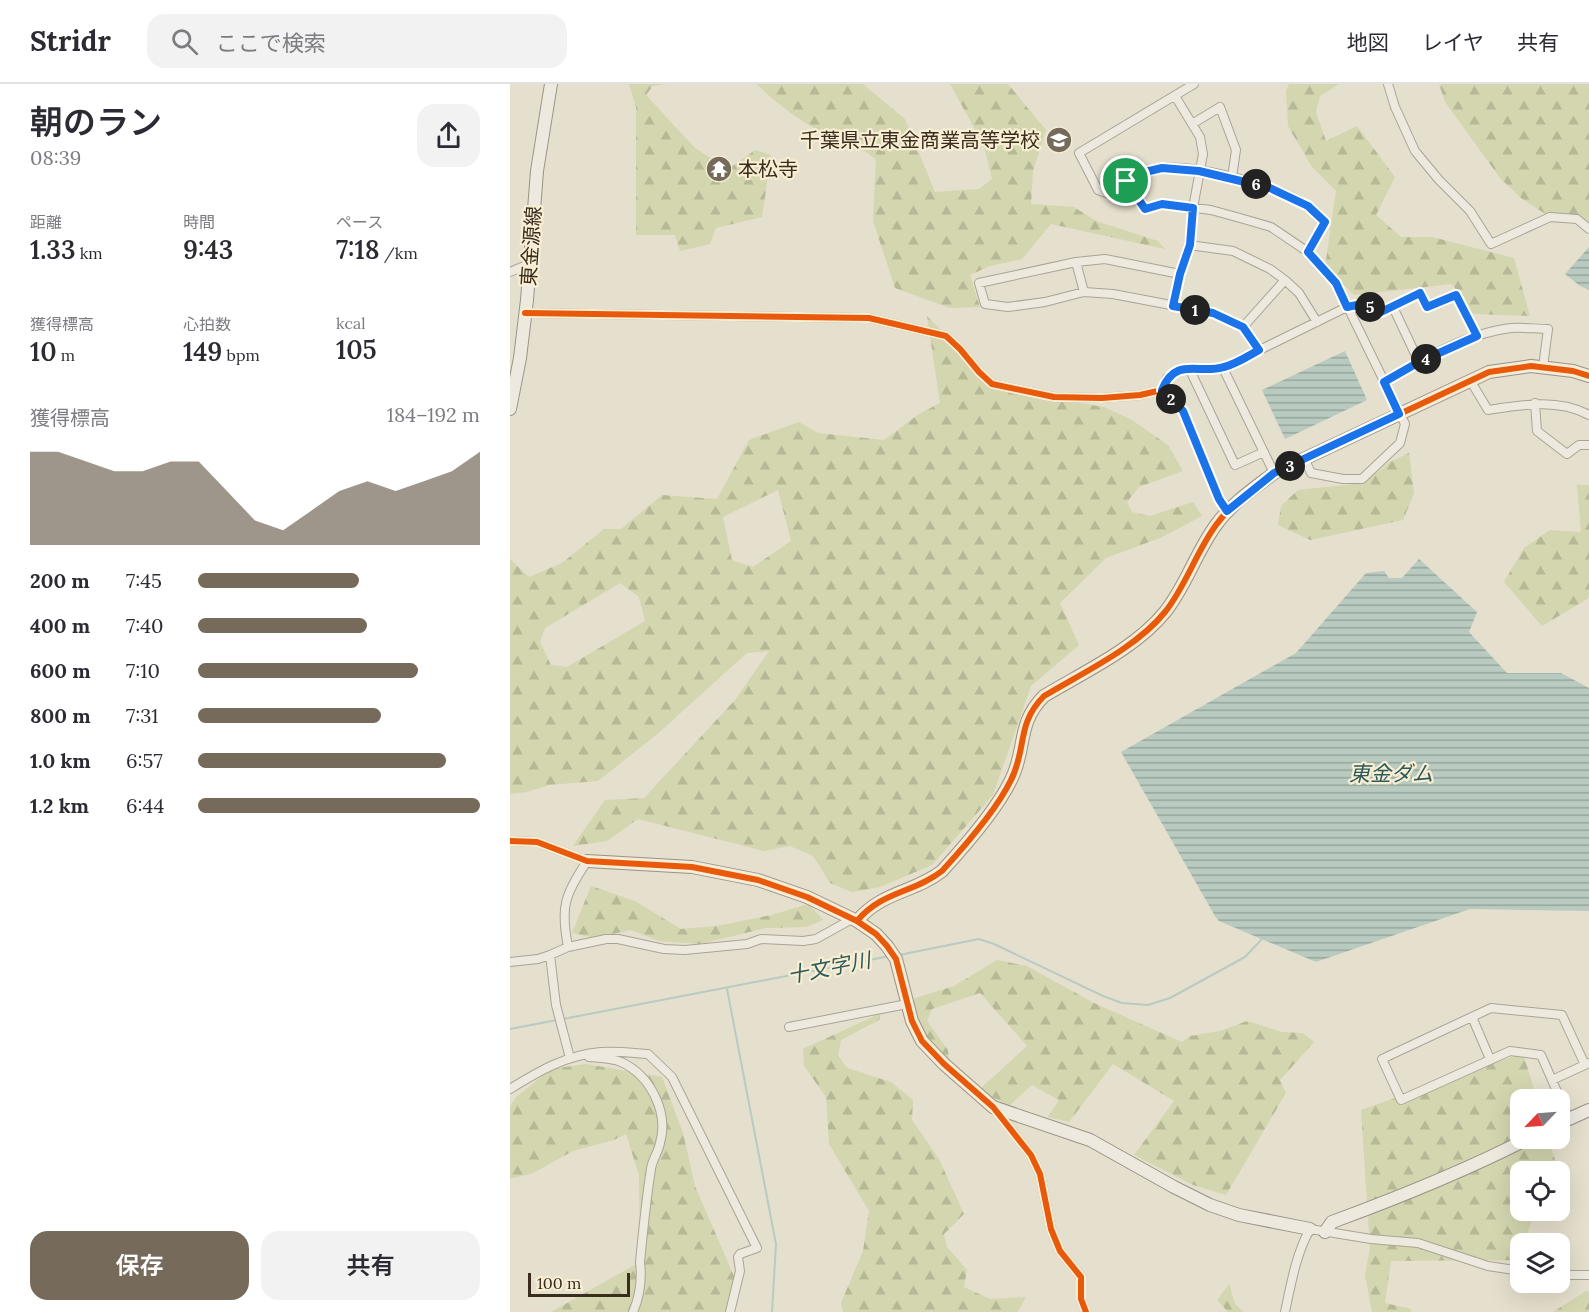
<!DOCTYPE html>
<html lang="ja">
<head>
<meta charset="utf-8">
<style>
	:root { --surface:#fff; --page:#f2f2f3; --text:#2b2b33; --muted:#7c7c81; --line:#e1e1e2; --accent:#766b5b }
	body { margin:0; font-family:Lora,"Noto Sans JP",serif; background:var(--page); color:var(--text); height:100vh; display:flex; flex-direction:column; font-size:22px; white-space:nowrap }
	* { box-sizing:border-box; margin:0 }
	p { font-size:20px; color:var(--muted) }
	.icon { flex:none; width:33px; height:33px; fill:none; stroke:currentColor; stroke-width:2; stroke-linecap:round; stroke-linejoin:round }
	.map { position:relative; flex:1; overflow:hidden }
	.side { display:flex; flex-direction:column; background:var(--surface); width:510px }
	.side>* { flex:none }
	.needle { width:39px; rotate:245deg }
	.fabs { position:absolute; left:1000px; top:1005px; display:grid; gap:12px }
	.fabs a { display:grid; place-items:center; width:60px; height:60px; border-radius:12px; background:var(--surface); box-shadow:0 6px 24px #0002; font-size:30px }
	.scale { position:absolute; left:18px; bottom:15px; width:102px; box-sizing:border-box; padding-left:6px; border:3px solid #3a2d1e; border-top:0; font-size:16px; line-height:21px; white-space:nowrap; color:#3a2d1e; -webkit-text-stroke:4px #f7eed3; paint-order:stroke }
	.pin { position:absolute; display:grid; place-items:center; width:51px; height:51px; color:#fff; margin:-26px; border:3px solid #fff; border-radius:50%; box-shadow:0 2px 6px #0007 }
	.km { position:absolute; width:30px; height:30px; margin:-15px; border-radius:50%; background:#222; color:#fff; font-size:16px; line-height:30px; text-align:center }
	.round { display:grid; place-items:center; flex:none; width:63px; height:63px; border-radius:18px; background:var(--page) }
	.head { display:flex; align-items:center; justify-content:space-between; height:102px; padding:0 30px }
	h1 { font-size:33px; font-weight:600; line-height:45px }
	.metrics { display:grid; grid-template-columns:repeat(3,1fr); gap:9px; height:102px; padding:6px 30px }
	.metrics div { display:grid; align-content:center }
	.metrics b { font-size:26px; font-weight:600 }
	.metrics small { font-size:16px; font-weight:400 }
	.metrics p { font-size:16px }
	.chart { height:168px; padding:12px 30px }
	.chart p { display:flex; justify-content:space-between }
	.chart svg { width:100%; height:108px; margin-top:6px; fill:var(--accent); opacity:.7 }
	.cta { display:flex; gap:12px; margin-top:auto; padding:12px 30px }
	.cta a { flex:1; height:69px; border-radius:18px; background:var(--accent); color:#fff; font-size:24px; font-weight:600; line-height:69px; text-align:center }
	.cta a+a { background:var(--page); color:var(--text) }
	ul { padding:0 30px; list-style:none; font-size:20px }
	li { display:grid; grid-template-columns:96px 72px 1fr; align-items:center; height:45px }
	li i { height:15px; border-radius:8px; background:var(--accent) }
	header { display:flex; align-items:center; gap:36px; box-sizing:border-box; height:84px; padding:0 30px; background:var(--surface); border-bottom:2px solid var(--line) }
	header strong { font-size:28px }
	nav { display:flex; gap:33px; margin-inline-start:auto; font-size:21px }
	.search { width:420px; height:54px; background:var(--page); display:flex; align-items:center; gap:15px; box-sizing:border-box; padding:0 21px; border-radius:18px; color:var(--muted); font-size:22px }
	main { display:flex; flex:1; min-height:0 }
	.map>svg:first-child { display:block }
	.forest { fill:url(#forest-firs); fill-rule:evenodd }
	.water { fill:url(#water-rules) }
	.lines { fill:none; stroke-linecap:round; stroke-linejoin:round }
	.stream { stroke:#b9cbc0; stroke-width:2 }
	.street-casing { stroke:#aaa496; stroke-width:10 }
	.secondary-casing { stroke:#9a9386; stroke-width:14 }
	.street { stroke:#eee9df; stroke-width:8 }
	.secondary { stroke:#eee9df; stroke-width:12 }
	.cycleway-casing { stroke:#f7eed3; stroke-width:10 }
	.cycleway { stroke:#e8590c; stroke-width:6 }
	.route-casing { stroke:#fff; stroke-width:12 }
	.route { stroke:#1a73e8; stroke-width:8 }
	.labels { text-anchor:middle; stroke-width:4.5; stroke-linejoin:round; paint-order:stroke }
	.poi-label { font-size:20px; fill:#3a2d1e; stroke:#f7eed3; text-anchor:end }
	.street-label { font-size:20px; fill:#3a2d1e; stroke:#f7eed3 }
	.water-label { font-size:21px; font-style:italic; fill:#2d5a5a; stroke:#f7eed3 }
</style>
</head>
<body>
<header>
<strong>Stridr</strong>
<div class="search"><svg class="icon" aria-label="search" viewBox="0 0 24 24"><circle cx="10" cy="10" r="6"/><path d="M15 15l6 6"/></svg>ここで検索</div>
<nav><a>地図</a><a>レイヤ</a><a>共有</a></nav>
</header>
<main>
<section class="side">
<div class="head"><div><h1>朝のラン</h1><p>08:39</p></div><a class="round"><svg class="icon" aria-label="share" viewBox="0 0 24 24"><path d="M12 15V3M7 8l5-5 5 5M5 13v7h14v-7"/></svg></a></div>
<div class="metrics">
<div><p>距離</p><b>1.33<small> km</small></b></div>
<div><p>時間</p><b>9:43</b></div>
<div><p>ペース</p><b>7:18<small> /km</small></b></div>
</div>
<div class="metrics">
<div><p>獲得標高</p><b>10<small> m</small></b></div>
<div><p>心拍数</p><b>149<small> bpm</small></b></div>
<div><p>kcal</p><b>105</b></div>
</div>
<div class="chart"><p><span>獲得標高</span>184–192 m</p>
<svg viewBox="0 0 160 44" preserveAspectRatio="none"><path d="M0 44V6L10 6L20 10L30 14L40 14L50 10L60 10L70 22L80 34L90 38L100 30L110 22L120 18L130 22L140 18L150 14L160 6V44z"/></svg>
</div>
<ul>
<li><b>200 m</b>7:45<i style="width:57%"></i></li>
<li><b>400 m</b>7:40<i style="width:60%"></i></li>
<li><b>600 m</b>7:10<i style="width:78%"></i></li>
<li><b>800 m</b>7:31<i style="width:65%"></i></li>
<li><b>1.0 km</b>6:57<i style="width:88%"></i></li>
<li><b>1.2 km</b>6:44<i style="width:100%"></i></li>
</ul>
<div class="cta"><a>保存</a><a>共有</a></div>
</section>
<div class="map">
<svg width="1079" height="1228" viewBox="0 0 1079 1228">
	<defs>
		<pattern id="forest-firs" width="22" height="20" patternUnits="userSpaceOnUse" patternTransform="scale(1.5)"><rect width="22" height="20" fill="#d3d6af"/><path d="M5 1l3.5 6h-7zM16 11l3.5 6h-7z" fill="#b6b896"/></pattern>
		<pattern id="water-rules" width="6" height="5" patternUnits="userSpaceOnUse" patternTransform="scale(1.5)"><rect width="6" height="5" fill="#b9cbc0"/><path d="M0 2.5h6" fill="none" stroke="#97a59b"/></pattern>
	</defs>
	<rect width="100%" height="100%" fill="#e5dfcd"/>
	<path class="forest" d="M119 0H156L143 2 136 11 185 64 218 85 245 66 261 71 252 133 206 144 200 160 170 167 165 151H126V23Z
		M247 0H353L395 35 425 108 469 105 482 95 474 62 440 0H498L536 46 523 87 521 120 564 123 586 137 648 157 655 165 541 140 512 175 480 182 460 191 470 223 440 224 385 204 363 137 366 76C350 61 331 57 312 48 287 35 266 19 247 0Z
		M779 0H829L810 12 806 28 816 57 847 42 885 93 866 131 891 153H922L1004 174 1020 232 963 230 942 200 844 211 815 183 826 107 802 83 778 42 776 7Z
		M929 0H1079V140L1040 133 1011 114 990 94 935 18Z
		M417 232 490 306 594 323 622 336 658 361 673 387 629 403 617 418 622 428 640 432 683 418 692 432 650 454 596 474 550 519 569 561 521 602 483 711 422 781 370 803 342 808 320 799 303 772 280 762 254 767 128 735 97 757 63 762 95 716 134 714 225 616 259 567 237 569 145 652 88 697 39 701 17 708 0 710V475L19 493 52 479 94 445H111L152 411 207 415 239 356 289 338 308 349 374 356 409 330 430 319ZM268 406 281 457 243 483 222 476 213 433ZM110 499 129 513 135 537 57 583 41 581 30 558 35 544Z
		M899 369 904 409 893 436 800 456 768 441 771 422 788 406 854 399 880 378Z
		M1067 401H1079V514L1032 542 994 498 1014 464 1040 446 1071 448Z
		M81 802 125 817 171 845 207 842 261 831 299 820 313 836 296 843 256 844 190 860 149 857 121 846 84 854 62 849Z
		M487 876 517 882 584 919 672 958 680 952 710 947 737 937 772 948 793 949 804 958 770 996 776 1009 716 1111 683 1101 624 1071 664 1017 603 980 559 1038 538 1033 549 1016 522 1001 499 1022 469 1006 517 962 470 909 422 925 417 937 438 966 439 976 413 949 402 915 444 902Z
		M371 929 369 936 331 956 328 971 337 984 381 998 403 1016 402 1036 429 1075 454 1130 434 1150 437 1163 457 1186 454 1203 480 1215 516 1213 508 1228H333L331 1219 353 1167 359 1127 319 1060 316 1013 294 982 293 965Z
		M1013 969 1027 1015 1011 1016V1054L1038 1055 1049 1087 1011 1088V1126L1029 1127 1023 1134 1013 1159 1011 1160V1176L881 1177 875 1219 901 1225V1228H862L855 1191 860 1164 851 1026Z
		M76 980 152 993 173 1049 185 1102 226 1197 217 1228H41L130 1178 129 1091 116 1050 104 1056 63 1067 23 1089 0 1095V1023L5 1014 41 985Z
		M719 1200 725 1220 734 1228H718L707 1216Z
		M1076 1207H1079V1228H1043Z"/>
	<path class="water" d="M1079 163V206L1070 202 1055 190Z
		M835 267 857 316 775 355 752 306Z
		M909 475 967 528 959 548 997 589H1051L1079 604V827L960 825 806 878 709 837 705 832 611 668 786 569 856 489 874 487 879 494H892Z"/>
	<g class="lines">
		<path class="stream" d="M389 871 469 855 484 860 593 912 612 919 638 921 660 914 735 873 752 855
			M217 905 266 1160 262 1228
			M53 935 380 872
			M0 945 47 936"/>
		<g class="street-casing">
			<path id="street" d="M684 0 569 69 588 106 596 109C613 98 631 87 651 84 685 80 770 102 798 122 804 127 809 133 815 139L798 168
				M878 0 885 23 905 67 929 96 960 127 981 160 1040 133 1067 135 1079 145
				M682 40 710 23 726 66 722 93
				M616 97 635 125 652 120 701 126 730 134 761 143 798 168 826 199 895 340 890 359 852 395H833L801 389 795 376
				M679 161 723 167 760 185 775 196 789 209 807 238
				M566 178 574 208
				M0 188 21 179
				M670 190 595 175 566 178 469 199 475 220 498 223 535 218 574 208 603 210 703 229 733 243 749 266
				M663 222 670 190 679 161 683 124 693 70 690 53 665 12
				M883 223 909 278
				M15 229 359 234 436 252 450 265 469 288 482 300 544 313 592 314 630 311 652 306
				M733 243 775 196
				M679 284 725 381 754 368
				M713 284 764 389
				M960 296 978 326C1011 321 1048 314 1079 331
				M874 298C912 276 956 249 1001 244 1013 243 1026 245 1038 245L1033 283
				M652 306 657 294 669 286 679 284H713L837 223 852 220 871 228 910 209 917 223 946 211 967 252
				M652 306 673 327 709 415 717 427
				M1025 319 1027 347 1057 370 1069 361H1079
				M0 757 27 758 77 777C55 812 50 821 58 863
				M40 871 58 863 96 855H108L154 865 175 866 237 860 251 855 293 857 306 855 342 835
				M0 878 28 875 40 871 46 921 60 974
				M962 933 980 975
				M279 943 397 920
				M79 973C89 974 102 974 111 978 140 991 159 1028 150 1059 148 1069 142 1076 141 1085 136 1116 133 1147 130 1178 132 1195 130 1212 123 1228
				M1042 996 1079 979
				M0 1005C29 987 56 971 91 968 106 967 123 969 138 970L162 993 247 1164 230 1170 228 1173 230 1187 220 1228
				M484 1024 521 1071 530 1090 541 1145 550 1167 571 1193V1215L576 1228
				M1059 1035 1031 971 1000 967 891 1016 872 975 981 924 1052 931 1075 981
				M1050 1191H1079
				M775 1228C781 1200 786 1170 800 1145L861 1155 908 1159 978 1182 1011 1187"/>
		</g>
		<g class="secondary-casing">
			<path id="secondary" d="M0 325 10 274 17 216 27 87 41 0
				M77 777 182 783 248 796 297 813 347 837 366 850 377 862 386 875 402 937 412 957 434 980 483 1023 580 1056 664 1103 700 1121 729 1131 800 1145
				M347 837C372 807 404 809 432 787 454 763 487 725 501 696 517 665 506 640 534 612 574 588 626 564 655 528 676 502 686 468 706 441 721 420 743 405 764 389L979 288 1021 282 1063 287 1079 292
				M1050 1039 1079 1026
				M815 1148 822 1138C890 1113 955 1087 1019 1054"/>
		</g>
		<use href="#street" class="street"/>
		<use href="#secondary" class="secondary"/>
		<g class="cycleway-casing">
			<path id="cycleway" d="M15 229 359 234 436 252 450 265 469 288 482 300 544 313 592 314 630 311 652 306
				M0 757 27 758 77 777 182 783 248 796 297 813 347 837 366 850 377 862 386 875 402 937 412 957 434 980 483 1023 521 1071 530 1090 541 1145 550 1167 571 1193V1215L576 1228
				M347 837C372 807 404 809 432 787 454 763 487 725 501 696 517 665 506 640 534 612 574 588 626 564 655 528 676 502 686 468 706 441 721 420 743 405 764 389L979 288 1021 282 1063 287 1079 292"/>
		</g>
		<use href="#cycleway" class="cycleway"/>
	</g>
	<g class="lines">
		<g class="route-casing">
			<path id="route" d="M652 84 689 87 760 104 798 122 815 138 798 168 826 199 837 223 852 220 871 228 910 209 917 223 946 211 967 252 909 278 874 298 889 330 764 389 717 427 709 415 673 327 652 306C666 272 688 291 714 283 726 280 738 272 749 266L733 243 703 229 663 222 670 190 680 161 683 124 652 120 635 125 616 97 635 88Z"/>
		</g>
		<use href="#route" class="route"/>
	</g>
	<defs>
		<g id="school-disc" transform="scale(1.35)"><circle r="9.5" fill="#766b5b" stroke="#f7eed3"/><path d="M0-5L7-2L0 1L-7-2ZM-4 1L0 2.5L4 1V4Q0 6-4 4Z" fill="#fff"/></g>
		<g id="temple-disc" transform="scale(1.35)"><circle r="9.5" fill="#766b5b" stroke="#f7eed3"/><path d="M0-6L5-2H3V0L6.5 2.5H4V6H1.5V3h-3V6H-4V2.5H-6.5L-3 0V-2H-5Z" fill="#fff"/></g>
	</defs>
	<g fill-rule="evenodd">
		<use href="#school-disc" x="549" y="56"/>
		<use href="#temple-disc" x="209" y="85"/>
	</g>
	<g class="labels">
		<g class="poi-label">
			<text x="530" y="63">千葉県立東金商業高等学校</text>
			<text x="228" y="92" text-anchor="start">本松寺</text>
		</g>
		<g class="street-label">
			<text transform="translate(21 162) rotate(-86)" y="7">東金源線</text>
		</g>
		<g class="water-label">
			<text x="881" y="697">東金ダム</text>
			<text transform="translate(319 884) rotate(-11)" y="7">十文字川</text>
		</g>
	</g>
</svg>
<div class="fabs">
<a><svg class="needle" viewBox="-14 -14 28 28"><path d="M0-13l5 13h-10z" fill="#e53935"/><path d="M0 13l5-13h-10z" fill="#7c7c81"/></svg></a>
<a><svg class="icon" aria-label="locate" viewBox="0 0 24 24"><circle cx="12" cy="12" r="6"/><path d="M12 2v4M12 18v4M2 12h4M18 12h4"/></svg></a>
<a><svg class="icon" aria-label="layers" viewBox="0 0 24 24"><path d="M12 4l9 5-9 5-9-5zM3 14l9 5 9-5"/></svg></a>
</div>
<div class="scale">100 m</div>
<div class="pin" style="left:616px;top:97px;background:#1e9e55"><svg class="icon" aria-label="arrive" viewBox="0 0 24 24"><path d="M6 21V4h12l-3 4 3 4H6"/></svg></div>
<b class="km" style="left:685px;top:226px">1</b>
<b class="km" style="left:661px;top:315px">2</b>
<b class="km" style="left:780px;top:382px">3</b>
<b class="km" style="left:916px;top:275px">4</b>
<b class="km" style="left:860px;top:223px">5</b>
<b class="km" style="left:746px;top:100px">6</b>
</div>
</main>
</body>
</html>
